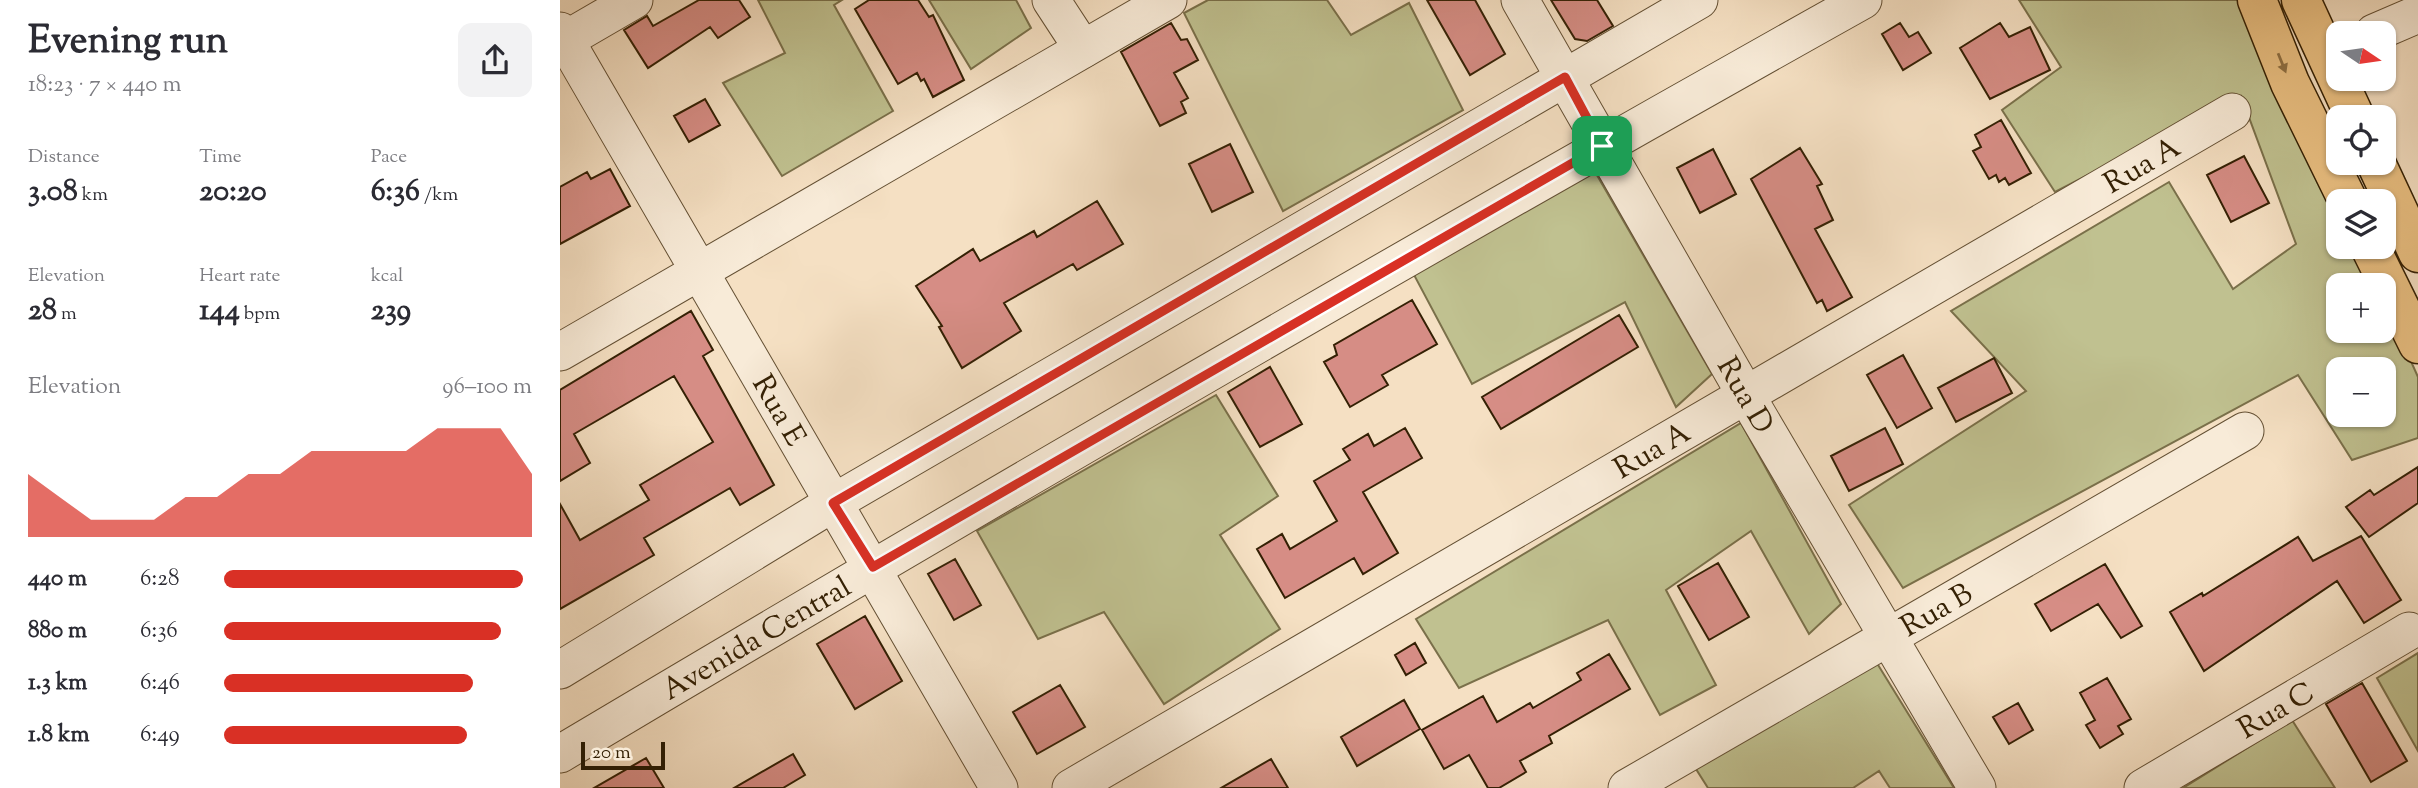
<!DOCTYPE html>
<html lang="en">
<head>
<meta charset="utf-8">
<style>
	:root { --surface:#fff; --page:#f2f2f3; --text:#2b2b33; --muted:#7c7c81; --accent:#d93025 }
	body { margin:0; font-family:"Sorts Mill Goudy",serif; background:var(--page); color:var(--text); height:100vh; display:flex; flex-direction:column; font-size:26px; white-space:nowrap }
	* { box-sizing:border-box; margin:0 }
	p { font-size:23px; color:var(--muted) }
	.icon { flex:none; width:38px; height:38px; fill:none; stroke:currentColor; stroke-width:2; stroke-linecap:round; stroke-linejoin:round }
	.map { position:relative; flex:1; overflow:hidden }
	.sheet { display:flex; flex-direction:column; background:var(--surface); width:560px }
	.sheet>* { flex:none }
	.needle { width:46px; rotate:103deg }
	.buttons { position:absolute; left:1766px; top:21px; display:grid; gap:14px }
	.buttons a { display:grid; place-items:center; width:70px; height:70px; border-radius:14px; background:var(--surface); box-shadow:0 2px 5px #0004; font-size:35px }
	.scale { position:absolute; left:21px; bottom:18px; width:84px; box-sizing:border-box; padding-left:7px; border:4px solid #342004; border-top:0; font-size:19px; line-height:24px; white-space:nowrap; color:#342004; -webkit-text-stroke:5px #f8ebd8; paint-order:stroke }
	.pin { position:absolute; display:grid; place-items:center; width:60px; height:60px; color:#fff; margin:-30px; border-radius:14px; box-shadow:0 4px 10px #0006 }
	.round { display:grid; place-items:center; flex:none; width:74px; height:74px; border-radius:14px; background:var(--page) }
	.summary { display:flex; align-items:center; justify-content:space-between; height:119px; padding:0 28px }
	h1 { font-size:38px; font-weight:700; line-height:52px }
	.stats { display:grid; grid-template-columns:repeat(3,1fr); gap:10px; height:119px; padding:7px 28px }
	.stats div { display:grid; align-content:center }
	.stats b { font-size:30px; font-weight:700 }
	.stats small { font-size:19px; font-weight:400 }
	.stats p { font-size:19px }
	.chart { height:196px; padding:14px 28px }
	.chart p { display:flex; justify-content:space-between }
	.chart svg { width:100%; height:126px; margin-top:7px; fill:var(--accent); opacity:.7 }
	ul { padding:0 28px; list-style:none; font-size:23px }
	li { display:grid; grid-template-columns:112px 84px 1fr; align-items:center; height:52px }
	li i { height:18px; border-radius:9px; background:var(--accent) }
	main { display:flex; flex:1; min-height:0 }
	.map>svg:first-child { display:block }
	.green { fill:#c0c190; stroke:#7a704a; stroke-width:2; fill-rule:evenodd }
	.building { fill:#d68d85; stroke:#342004; stroke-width:2 }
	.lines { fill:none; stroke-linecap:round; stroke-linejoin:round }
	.minor-casing { stroke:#645034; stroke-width:39 }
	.major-casing { stroke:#342004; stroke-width:41 }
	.minor { stroke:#f8ebd8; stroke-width:37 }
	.major { stroke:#eac082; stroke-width:38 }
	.oneway { fill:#8f7043 }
	.route-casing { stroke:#fff; stroke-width:14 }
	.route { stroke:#d93025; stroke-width:9 }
	.labels { text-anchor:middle; stroke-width:6; stroke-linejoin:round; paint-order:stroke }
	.street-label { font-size:30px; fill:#342004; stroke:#f8ebd8 }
</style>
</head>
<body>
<main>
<section class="sheet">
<div class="summary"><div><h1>Evening run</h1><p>18:23 · 7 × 440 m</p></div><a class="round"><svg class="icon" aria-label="share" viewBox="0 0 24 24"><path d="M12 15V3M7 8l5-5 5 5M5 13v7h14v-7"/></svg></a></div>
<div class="stats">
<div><p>Distance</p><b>3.08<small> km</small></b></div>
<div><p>Time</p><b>20:20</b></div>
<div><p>Pace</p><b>6:36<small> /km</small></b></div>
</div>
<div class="stats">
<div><p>Elevation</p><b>28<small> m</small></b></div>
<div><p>Heart rate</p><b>144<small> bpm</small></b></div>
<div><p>kcal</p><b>239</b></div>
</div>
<div class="chart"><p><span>Elevation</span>96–100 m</p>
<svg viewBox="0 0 160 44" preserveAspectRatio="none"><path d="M0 44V22L10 30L20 38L30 38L40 38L50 30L60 30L70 22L80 22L90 14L100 14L110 14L120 14L130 6L140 6L150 6L160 22V44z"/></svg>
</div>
<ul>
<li><b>440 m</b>6:28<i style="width:97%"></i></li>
<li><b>880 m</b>6:36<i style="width:90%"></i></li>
<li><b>1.3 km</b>6:46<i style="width:81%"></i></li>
<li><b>1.8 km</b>6:49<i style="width:79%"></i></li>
</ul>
</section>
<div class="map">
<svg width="1858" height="788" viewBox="0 0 1858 788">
	<rect width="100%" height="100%" fill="#f5e0c3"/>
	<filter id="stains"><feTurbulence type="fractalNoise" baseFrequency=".00286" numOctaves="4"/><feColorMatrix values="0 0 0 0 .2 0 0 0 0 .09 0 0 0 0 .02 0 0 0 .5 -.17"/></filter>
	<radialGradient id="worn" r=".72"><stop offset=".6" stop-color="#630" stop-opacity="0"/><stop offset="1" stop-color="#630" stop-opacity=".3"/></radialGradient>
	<path class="green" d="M198 0H282L274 5 333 111 222 176 163 83 225 53Z
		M369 0H456L471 28 411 69Z
		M648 0H767L791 35 849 3 903 110 723 211 624 13Z
		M1459 0H1687L1778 201V247H1799L1816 285H1778V331H1824V301L1858 377V438L1792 460 1738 375 1343 588 1289 505 1466 391 1391 311 1609 182 1673 289 1736 244 1681 96 1495 192 1442 110 1501 67ZM1778 369H1824V415H1778Z
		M1034 170 1152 374 1116 407 1065 302 912 384 853 273Z
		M656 395 718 496 660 535 720 629 604 704 544 612 478 639 417 531Z
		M1181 423 1281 604 1249 634 1191 531 1106 590 1156 685 1100 715 1048 620 899 688 856 619Z
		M1858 653V751L1817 678Z
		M1315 660 1394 788H1330L1319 771 1293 788H1148L1136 769Z
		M1732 720 1775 788H1623Z"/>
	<path class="building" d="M139 0H179L190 17 158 38 150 27 88 68 64 30 87 16 93 26Z
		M309 0H358L369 17 373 15 404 80 373 97 364 79 361 81 357 73 338 84 295 9Z
		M867 0H915L945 54 910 75Z
		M991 0H1037L1053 26 1027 41 1015 39Z
		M611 23 621 40 627 39 638 60 614 73 628 98 621 102 626 113 600 126 561 52Z
		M1340 23 1349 37 1358 32 1371 53 1343 70 1322 34Z
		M1440 23 1449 37 1470 27 1490 70 1430 99 1400 48Z
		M145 99 160 125 129 142 114 116Z
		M1441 120 1471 173 1449 185 1445 178 1439 182 1436 175 1429 179 1413 151 1421 147 1415 135Z
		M670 144 693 192 652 212 629 164Z
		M1240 148 1262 184 1257 186 1273 220 1255 229 1292 297 1267 311 1262 300 1257 303 1191 179Z
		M1153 149 1176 194 1140 213 1117 168Z
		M1684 156 1709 203 1671 222 1647 175Z
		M50 169 70 206 0 244V187L27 172 31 179Z
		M537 201 563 244 517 270 513 264 444 303 461 331 402 368 379 327 382 326 356 286 413 249 420 261 474 231 477 237Z
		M852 300 877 344 822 375 828 385 790 407 764 362 777 355 774 345Z
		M131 311 153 350 143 356 214 485 180 505 170 488 84 538 94 555 0 609V504L20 540 89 500 80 485 153 442 114 376 14 434 30 463 0 481V390Z
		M1059 315 1078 347 941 429 922 397Z
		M1343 355 1372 408 1337 428 1307 375Z
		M1434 358 1452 393 1396 422 1378 388Z
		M710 367 742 424 700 447 668 392Z
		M845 428 862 458 803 492 838 553 803 574 794 558 725 598 697 549 722 534 730 549 777 521 754 481 790 460 783 449 808 434 814 446Z
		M1325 428 1343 464 1289 491 1271 456Z
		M1858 467V503L1809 537 1786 507 1810 490 1814 495Z
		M1801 536 1841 600 1804 623 1777 581 1644 671 1610 612 1642 593 1643 596 1738 537 1753 561Z
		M395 559 421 605 394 620 368 574Z
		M1158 563 1189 617 1149 640 1118 586Z
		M1545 564 1582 626 1561 638 1538 604 1491 631 1475 604Z
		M305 616 342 681 295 709 257 644Z
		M855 643 866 663 846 675 835 655Z
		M1049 654 1070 689 989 736 992 743 960 761 966 772 939 788H928L909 755 884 769 862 730 923 696 937 722 970 703 973 708 1021 680 1017 673Z
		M1547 678 1571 719 1558 726 1563 734 1540 748 1526 725 1535 720 1520 693Z
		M1802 683 1847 761 1811 782 1766 704Z
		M500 685 525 727 477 754 453 712Z
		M844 700 860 729 797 766 781 737Z
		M1458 703 1473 730 1449 744 1433 717Z
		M233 754 245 775 223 788H174Z
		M86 758 104 788H34Z
		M711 759 728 788H661Z"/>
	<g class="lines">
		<g class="minor-casing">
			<g id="minor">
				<path d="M491 0 523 49"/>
				<path id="s1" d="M960 0 1187 397 1417 788"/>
				<path id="s2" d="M0 31 439 788"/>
				<path d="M1814 33 1858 14"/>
				<path d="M0 43 74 0"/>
				<path d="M0 352 608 0"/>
				<path d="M0 670 273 503 1139 0"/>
				<path id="s3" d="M0 754C431 497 865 245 1303 0"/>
				<path id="s4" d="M511 788 1672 112"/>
				<path id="s5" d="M1067 788 1685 431"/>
				<path id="s6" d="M1583 788 1849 631"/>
			</g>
		</g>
		<g class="major-casing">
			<path id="major" d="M1697 0 1730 83 1788 201
				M1741 0 1795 117
				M1816 163 1858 253
				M1810 247 1858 344"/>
		</g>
		<use href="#minor" class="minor"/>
		<use href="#major" class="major"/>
	</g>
	<defs><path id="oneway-solid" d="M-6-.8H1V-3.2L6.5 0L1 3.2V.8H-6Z" transform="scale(1.75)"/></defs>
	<use class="oneway" href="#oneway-solid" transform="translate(1722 63) rotate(68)"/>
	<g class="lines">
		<g class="route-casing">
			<path id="route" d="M1005 77 1042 146 313 567 273 503Z"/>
		</g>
		<use href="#route" class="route"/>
	</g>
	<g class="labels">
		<g class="street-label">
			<text dy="10" stroke="none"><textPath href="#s4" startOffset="1239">Rua A</textPath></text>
			<text dy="10" stroke="none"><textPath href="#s1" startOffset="455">Rua D</textPath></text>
			<text dy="10" stroke="none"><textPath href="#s2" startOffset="438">Rua E</textPath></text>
			<text dy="10" stroke="none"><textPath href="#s4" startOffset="672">Rua A</textPath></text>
			<text dy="10" stroke="none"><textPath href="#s5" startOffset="357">Rua B</textPath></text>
			<text dy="10" stroke="none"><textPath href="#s3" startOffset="228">Avenida Central</textPath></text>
			<text dy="10" stroke="none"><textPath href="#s6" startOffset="154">Rua C</textPath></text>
		</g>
	</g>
	<rect width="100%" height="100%" filter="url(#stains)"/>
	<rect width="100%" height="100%" fill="url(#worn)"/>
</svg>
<div class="buttons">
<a><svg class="needle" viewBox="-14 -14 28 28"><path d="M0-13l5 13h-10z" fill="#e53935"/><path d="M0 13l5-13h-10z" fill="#7c7c81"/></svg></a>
<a><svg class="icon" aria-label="locate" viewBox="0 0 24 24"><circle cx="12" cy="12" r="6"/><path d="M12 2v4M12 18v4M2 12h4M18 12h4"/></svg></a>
<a><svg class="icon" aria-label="layers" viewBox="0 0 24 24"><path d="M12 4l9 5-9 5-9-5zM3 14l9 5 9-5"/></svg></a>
<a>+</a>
<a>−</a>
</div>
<div class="scale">20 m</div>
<div class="pin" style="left:1042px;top:146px;background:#1e9e55"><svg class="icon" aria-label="arrive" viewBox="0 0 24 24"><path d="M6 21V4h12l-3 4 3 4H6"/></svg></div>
</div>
</main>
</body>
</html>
